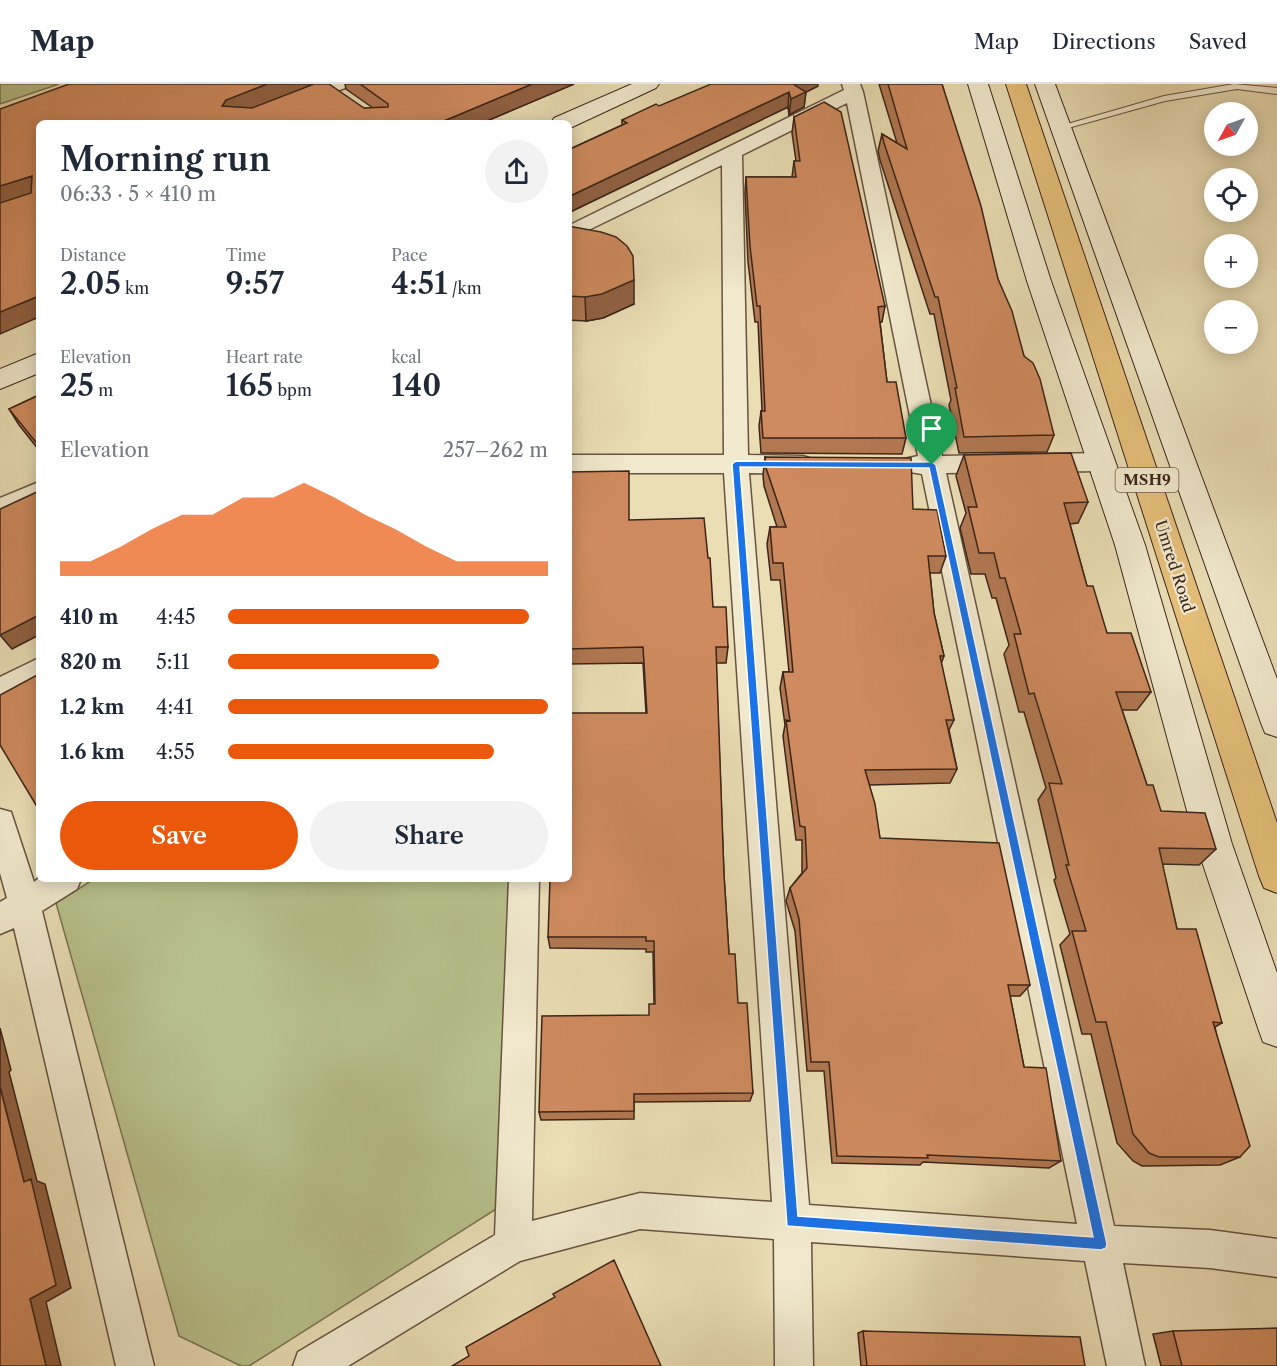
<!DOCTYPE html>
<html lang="en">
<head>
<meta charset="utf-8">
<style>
	:root { --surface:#fff; --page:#f2f2f3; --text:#1f2937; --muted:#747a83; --line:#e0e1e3; --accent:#ea580c }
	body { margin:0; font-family:"Libre Caslon Text",serif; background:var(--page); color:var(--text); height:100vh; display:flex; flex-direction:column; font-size:22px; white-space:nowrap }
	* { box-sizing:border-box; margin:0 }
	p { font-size:20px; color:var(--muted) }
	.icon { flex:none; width:33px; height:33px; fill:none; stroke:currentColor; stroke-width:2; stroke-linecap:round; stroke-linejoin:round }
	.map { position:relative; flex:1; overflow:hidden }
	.side { position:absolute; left:36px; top:36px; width:536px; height:762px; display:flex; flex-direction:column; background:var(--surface); border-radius:9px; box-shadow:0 3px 15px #0003 }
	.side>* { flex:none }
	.needle { width:39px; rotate:230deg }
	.controls { position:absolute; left:1204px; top:18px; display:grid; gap:12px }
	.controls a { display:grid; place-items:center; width:54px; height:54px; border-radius:50%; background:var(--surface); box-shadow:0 3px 15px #0003; font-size:30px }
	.pin { position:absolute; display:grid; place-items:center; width:51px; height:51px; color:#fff; margin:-62px -26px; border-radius:50% 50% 50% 0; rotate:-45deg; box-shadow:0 0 6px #0007 }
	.pin .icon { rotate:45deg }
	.round { display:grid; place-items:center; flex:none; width:63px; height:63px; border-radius:32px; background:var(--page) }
	.summary { display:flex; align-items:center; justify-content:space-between; height:102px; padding:0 24px }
	h1 { font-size:33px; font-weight:600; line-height:45px }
	.stats { display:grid; grid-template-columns:repeat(3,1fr); gap:9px; height:102px; padding:6px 24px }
	.stats div { display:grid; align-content:center }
	.stats b { font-size:30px; font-weight:600 }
	.stats small { font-size:16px; font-weight:400 }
	.stats p { font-size:16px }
	.chart { height:168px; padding:12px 24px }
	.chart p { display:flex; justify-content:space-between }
	.chart svg { width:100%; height:108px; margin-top:6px; fill:var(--accent); opacity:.7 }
	.cta { display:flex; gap:12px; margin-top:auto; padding:12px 24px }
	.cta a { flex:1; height:69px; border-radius:36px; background:var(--accent); color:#fff; font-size:24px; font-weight:600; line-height:69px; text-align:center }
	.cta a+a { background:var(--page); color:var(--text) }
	ul { padding:0 24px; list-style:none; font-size:20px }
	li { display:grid; grid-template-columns:96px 72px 1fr; align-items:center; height:45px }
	li i { height:15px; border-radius:8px; background:var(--accent) }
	header { display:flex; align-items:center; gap:36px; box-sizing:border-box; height:84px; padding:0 30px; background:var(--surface); border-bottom:2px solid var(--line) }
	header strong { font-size:28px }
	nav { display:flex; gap:33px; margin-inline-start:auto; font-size:21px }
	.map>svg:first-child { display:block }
	.green { fill:#b8c18c; stroke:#7a7353; stroke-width:1.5 }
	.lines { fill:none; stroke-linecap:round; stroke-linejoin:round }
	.lane-casing { stroke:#675341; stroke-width:2 }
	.street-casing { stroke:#675341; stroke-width:3 }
	.secondary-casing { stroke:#3b251a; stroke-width:2 }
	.primary-casing { stroke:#3b251a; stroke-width:2 }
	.lane { fill:#f2eacf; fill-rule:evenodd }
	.street { fill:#f2eacf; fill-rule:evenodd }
	.secondary { fill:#f2eacf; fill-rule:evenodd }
	.primary { fill:#e6bf7a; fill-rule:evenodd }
	.wall { fill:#b27852; stroke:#3b251a; stroke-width:1.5 }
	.shaded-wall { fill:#916142; stroke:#3b251a; stroke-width:1.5 }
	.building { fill:#cf8b5f; stroke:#3b251a; stroke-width:1.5 }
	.route { fill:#1a73e8; stroke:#fff; stroke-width:1.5; fill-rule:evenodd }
	.labels { text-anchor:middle; stroke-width:4.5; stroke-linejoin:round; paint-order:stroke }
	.shield { fill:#f2eacf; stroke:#726050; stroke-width:1.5 }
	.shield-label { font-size:15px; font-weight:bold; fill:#3b251a }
	.street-label { font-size:16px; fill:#3b251a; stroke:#f2eacf }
</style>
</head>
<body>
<header>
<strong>Map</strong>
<nav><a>Map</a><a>Directions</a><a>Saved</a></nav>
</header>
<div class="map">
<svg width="1277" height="1282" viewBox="0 0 1277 1282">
	<rect width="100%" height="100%" fill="#ebdeb5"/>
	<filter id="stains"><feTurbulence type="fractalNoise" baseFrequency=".00333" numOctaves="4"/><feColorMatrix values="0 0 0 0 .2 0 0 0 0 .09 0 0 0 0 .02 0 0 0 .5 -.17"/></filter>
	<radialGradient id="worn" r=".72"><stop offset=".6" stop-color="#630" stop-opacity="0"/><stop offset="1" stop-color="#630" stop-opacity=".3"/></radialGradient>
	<path class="green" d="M0 0H59L0 20Z
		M94 795H511L504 1120 249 1282H241L179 1252 56 819Z"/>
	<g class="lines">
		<g class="lane-casing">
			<path id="lane" d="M1234 0 1277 4V10L1237 5 1165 17 1061 46 1057 43 1164 12Z"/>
		</g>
		<g class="street-casing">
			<path id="street" d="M323 0H348L345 4 256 39H230L232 35Z
				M842 0H860L863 8 942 372 1102 369 1111 372 1114 378 1111 384 1102 387 946 389 1114 1142 1210 1146 1277 1155V1193L1210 1184 1123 1179 1145 1282H1107L1085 1177 811 1158 813 1282H775L774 1155 640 1145 520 1177 348 1282H293L298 1268 495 1151 509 795H539L532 1137 640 1109 772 1118 724 389H568V371H724L722 81 568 156V142L844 6ZM847 19 918 372 904 375 901 381 904 387 922 390 1077 1140 809 1121 749 389 803 390 812 387 815 381 812 375 803 372 748 371 742 71Z
				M39 398V417L0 434V414Z
				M39 574V599L0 619V593Z
				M0 725 11 728 34 798 39 794 81 795 77 805 42 827 154 1282H116L14 844 0 850V818L7 814 0 789Z"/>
		</g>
		<g class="secondary-casing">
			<path id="secondary" d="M632 0H659L656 4 570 44 568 39H551L554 34Z
				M968 0H988L1051 197 1145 461 1232 760 1277 889V963L1263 958 1258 944 1196 760 1115 461 1027 197Z
				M1035 0H1055L1277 595V653L1265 649 1261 639Z
				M39 269V289L0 305V285Z"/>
		</g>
		<g class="primary-casing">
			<path id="primary" d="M1006 0H1026L1277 739V809L1264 804 1259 792Z"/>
		</g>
		<use href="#lane" class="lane"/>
		<use href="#street" class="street"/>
		<use href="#secondary" class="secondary"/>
		<use href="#primary" class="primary"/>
	</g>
	<path class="wall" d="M345 0H574L482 39H39L373 24 346 5Z
		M879 0H942L998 195 1024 272 1054 351 1047 368 959 369 949 321 951 316 934 230H930L880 76 878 67 882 50 897 59Z
		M818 2 806 8 804 23 789 31 788 23 568 129V66L622 41V36L659 22Z
		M794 33 885 222 882 238H880L887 298 906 354 902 370 761 369 759 342 761 327H762L758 238H755L748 178 745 109 746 93H792L794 77H796L792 49Z
		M568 142 634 220 603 234 586 237 568 236Z
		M39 311V366L19 341 9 325Z
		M964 371 1088 418 1078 439 1070 440 1087 502 1107 549 1151 608 1137 626H1122L1147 701 1161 727 1216 765 1199 781 1162 780 1177 845 1222 939 1215 943 1240 1073 1220 1081 1142 1082 1133 1077 1117 1059 1091 950H1082L1060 861 1070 850 1054 796 1056 794 1038 716 1046 704 1024 628H1019L1004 570 1009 561 996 514H992L985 490H971L960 444 966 429 956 392Z
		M765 373 913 425 946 472 940 489H930L934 529 944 572 941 580 954 636 949 646 957 685 950 699 869 701 880 754 1030 901 1020 912H1010L1024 983 1061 1077 1049 1084 923 1078 920 1081 832 1079 824 987H807L795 847 786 817 790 804 802 789V756H796L783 652 785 641 780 604 783 588H789L780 496H771L767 460 770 443H777L764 402 763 391Z
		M568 388 629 436 713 523 728 563 726 579H716L724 791 729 870 753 1009 750 1017 634 1018V1035L541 1036 539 1028 649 931 654 920 653 868H646V865L550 864 548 853 646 629 643 579 568 580Z
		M863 1247 1085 1282H861L858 1249Z
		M1173 1247 1277 1282H1161L1153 1250Z"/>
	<path class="shaded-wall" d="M267 0H313L228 39 222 22 226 16Z
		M532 0H574L482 39H439Z
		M793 0H818V2L806 8 804 23 789 31Z
		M789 8 788 23 568 129V113Z
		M32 92 39 107 0 123V102Z
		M634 196V220L603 234 586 237 585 213Z
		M39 212V233L0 250V228Z
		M39 531V551L12 565 0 551Z
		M0 944 11 986 9 988 37 1097 45 1100 71 1204 46 1218 61 1282H46L30 1215 24 1098 0 1003Z"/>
	<path class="building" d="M69 0H267L226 16 222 22 252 24 314 0H329L364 24 388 23V20L360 0H532L439 39H39V212L0 228V119L31 109 32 92 0 102V25Z
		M711 0H793L806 8 791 15 789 8 568 113V66L627 39 622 36 656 20 659 22Z
		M888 0H942L981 122 998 195 1012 227 1024 272 1033 279 1040 295 1054 351 964 353 955 304H957L938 213H935L884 59 882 50 907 65Z
		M824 18 841 28 885 222 878 223 887 298H896L906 354H763L761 327H765L760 222H757L750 162 746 93H796L794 77H800L794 33Z
		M568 142 601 148 616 153 627 162 633 172 634 196 602 210 585 213 568 212Z
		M39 311V362L9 325Z
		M1071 369 1088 418 1064 419 1087 502H1093L1107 549H1131L1151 608H1116L1147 701H1153L1161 727 1205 729 1216 765 1159 764 1177 845H1196L1222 939 1213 938 1250 1062 1240 1073H1159L1149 1069 1133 1050 1106 938H1096L1072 847H1086L1066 781H1069L1049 699 1062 700 1034 609 1029 610 1014 550H1021L1005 494H1000L994 469H979L968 423H977L964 371Z
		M765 373 911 374 913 425 937 426 946 472H928L934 529 944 572H940L954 636H946L957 685 865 686 875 720 880 754 999 759 1030 901H1008L1024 983 1046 984 1061 1077 927 1071 928 1074 837 1072 829 978H811L799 835 790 804 807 784 805 743 800 742 786 636 790 637 783 588H793L783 479H773L770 443H786L766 384Z
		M629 387V436L704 434 708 474H710L713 523H726L728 563H716L724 791 729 870H735L738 919H747L753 1009 634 1010V1027L539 1028 542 932 649 931V920H655L654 857H646V853H548L550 795H568V629H647L643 563 568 565V388Z
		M39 407V531L0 551V425Z
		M39 590V726L0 661V611Z
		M0 1003 24 1098 31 1095 56 1201 30 1215 46 1282H0Z
		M614 1176 661 1282H452L469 1272 466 1263 555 1213 553 1210Z
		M1277 1244V1282H1182L1173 1247Z
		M863 1247 1080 1253 1085 1282H867Z"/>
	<path class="route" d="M736 377 932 378 936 381 1107 1160 1106 1164 1101 1166 787 1142 732 380ZM740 383 929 384 1093 1153 798 1132Z"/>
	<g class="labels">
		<rect class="shield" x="1115.5" y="384" width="63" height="24" rx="4.5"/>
		<g class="shield-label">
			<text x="1147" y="401">MSH9</text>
		</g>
		<g class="street-label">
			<text transform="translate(1175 482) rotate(72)" y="6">Umred Road</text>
		</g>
	</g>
	<rect width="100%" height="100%" filter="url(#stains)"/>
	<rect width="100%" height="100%" fill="url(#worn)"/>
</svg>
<div class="controls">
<a><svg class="needle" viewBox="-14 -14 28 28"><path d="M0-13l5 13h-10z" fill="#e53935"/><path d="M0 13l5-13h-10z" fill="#747a83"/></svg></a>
<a><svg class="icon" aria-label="locate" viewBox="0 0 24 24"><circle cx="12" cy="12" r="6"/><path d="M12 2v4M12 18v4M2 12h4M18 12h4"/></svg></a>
<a>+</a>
<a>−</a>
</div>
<div class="pin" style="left:932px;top:381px;background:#1e9e55"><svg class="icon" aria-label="arrive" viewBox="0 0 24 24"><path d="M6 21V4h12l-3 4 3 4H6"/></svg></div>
<section class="side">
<div class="summary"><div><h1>Morning run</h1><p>06:33 · 5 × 410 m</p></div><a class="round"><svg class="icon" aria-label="share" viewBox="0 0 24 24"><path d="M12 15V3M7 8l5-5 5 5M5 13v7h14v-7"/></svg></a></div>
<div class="stats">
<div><p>Distance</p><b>2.05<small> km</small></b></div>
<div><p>Time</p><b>9:57</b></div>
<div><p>Pace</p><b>4:51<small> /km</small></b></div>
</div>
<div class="stats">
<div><p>Elevation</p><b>25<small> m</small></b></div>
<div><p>Heart rate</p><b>165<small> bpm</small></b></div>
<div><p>kcal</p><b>140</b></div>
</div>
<div class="chart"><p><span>Elevation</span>257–262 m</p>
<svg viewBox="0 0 160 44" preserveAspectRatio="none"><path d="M0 44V38L10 38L20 32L30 25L40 19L50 19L60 12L70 12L80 6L90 12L100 19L110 25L120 32L130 38L140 38L150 38L160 38V44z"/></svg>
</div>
<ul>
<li><b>410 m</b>4:45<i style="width:94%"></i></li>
<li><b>820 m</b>5:11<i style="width:66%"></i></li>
<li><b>1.2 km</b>4:41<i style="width:100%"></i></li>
<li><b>1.6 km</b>4:55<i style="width:83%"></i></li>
</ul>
<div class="cta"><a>Save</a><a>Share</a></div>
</section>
</div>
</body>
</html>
